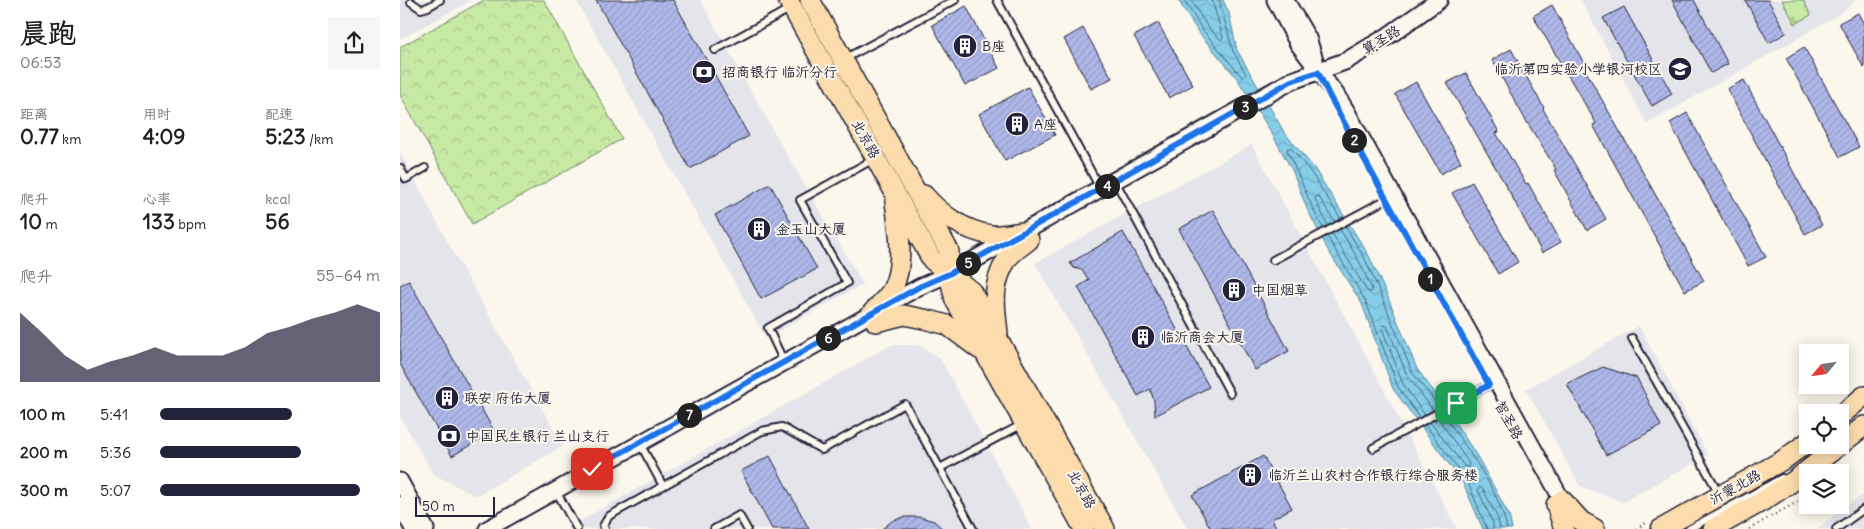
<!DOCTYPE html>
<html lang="zh">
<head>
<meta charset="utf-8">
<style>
	:root { --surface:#fff; --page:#f6f6f6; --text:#202124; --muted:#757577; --accent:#22223b }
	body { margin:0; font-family:Delius,"LXGW WenKai TC",sans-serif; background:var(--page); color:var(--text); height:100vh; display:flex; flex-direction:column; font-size:19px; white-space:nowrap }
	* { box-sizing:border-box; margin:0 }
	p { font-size:16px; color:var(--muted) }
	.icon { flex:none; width:28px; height:28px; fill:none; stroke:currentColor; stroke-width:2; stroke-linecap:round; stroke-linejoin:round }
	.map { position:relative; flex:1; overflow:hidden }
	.panel { display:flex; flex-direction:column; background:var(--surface); width:400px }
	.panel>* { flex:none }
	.needle { width:32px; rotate:241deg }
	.tools { position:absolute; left:1399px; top:344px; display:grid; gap:10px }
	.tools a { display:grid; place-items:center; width:50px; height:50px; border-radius:0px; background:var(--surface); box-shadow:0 2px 12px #0003; font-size:25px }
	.scale { position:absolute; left:15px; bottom:12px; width:80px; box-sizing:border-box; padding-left:5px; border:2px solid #22223b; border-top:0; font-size:14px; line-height:18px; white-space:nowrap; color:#22223b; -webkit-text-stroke:4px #fbf7ec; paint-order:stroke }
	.pin { position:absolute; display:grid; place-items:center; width:42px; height:42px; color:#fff; margin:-21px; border-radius:10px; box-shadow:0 2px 8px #0006 }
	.km { position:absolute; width:25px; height:25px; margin:-12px; border-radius:50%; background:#222; color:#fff; font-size:14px; line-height:25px; text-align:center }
	.round { display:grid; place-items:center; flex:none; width:52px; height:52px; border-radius:0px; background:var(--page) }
	.headline { display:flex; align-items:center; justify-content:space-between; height:85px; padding:0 20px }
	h1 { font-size:28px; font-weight:700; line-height:38px }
	.stats { display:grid; grid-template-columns:repeat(3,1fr); gap:8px; height:85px; padding:5px 20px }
	.stats div { display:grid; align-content:center }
	.stats b { font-size:21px; font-weight:700 }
	.stats small { font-size:14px; font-weight:400 }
	.stats p { font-size:14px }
	.chart { height:140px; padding:10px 20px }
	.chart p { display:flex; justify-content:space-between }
	.chart svg { width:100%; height:90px; margin-top:5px; fill:var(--accent); opacity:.7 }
	ul { padding:0 20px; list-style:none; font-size:16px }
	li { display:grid; grid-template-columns:80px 60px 1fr; align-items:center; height:38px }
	li i { height:12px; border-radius:6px; background:var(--accent) }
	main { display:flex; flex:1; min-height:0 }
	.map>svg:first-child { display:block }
	.built { fill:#e4e4eb }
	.forest { fill:url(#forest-firs); stroke:#74866f }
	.park { fill:url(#park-crowns); stroke:#74866f }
	.water { fill:url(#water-waves); stroke:#5e89a2 }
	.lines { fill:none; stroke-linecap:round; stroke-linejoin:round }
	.shore { stroke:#4a6680; stroke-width:1 }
	.building { fill:url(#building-hatch); stroke:#22223b }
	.service-casing { stroke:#22223b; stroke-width:10 }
	.tertiary-casing { stroke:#22223b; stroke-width:19 }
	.secondary-casing { stroke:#22223b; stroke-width:20 }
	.primary-casing { stroke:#22223b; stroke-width:22 }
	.path { stroke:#22223b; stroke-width:2; stroke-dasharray:1 4; stroke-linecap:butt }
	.service { stroke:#fbf7ec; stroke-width:6 }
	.tertiary { stroke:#fbf7ec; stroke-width:15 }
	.secondary { stroke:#fbf7ec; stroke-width:16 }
	.primary { stroke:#fcdcac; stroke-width:19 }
	.route-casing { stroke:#fff; stroke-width:10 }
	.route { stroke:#1a73e8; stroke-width:6 }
	.labels { text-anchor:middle; stroke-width:4; stroke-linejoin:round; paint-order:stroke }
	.street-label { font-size:14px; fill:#22223b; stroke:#fbf7ec }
	.poi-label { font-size:14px; fill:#22223b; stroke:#fbf7ec; text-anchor:start }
</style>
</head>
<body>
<main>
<section class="panel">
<div class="headline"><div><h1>晨跑</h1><p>06:53</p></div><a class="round"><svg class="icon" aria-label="share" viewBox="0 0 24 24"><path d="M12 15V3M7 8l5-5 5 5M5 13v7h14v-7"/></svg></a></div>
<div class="stats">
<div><p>距离</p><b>0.77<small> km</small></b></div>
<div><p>用时</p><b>4:09</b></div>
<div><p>配速</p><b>5:23<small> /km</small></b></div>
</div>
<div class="stats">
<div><p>爬升</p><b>10<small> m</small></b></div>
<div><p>心率</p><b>133<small> bpm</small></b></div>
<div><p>kcal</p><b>56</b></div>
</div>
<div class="chart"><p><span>爬升</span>55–64 m</p>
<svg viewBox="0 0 160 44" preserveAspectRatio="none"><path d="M0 44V10L10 20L20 31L30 38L40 34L50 31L60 27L70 31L80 31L90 31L100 27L110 20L120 17L130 13L140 10L150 6L160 10V44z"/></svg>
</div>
<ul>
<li><b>100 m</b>5:41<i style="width:60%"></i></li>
<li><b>200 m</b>5:36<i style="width:64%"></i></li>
<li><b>300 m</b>5:07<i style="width:91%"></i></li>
</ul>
</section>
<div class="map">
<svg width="1464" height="529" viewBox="0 0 1464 529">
	<defs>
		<pattern id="forest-firs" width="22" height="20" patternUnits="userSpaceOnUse" patternTransform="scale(1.25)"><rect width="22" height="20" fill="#c6e9a3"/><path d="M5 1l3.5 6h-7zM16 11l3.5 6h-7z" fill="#aac88d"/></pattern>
		<pattern id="park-crowns" width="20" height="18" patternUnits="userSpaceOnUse" patternTransform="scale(1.25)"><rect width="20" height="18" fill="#c6e9a3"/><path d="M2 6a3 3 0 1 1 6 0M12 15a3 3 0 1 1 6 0" fill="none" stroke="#aac88d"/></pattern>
		<pattern id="water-waves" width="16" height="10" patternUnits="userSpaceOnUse" patternTransform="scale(1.25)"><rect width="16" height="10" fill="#86cde7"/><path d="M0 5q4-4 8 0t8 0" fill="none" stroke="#73b0c7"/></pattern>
		<pattern id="building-hatch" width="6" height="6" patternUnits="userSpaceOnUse" patternTransform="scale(1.25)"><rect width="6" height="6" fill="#aeb7e8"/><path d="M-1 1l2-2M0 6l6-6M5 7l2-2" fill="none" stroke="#959dc8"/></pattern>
	</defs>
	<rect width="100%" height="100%" fill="#fbf7ec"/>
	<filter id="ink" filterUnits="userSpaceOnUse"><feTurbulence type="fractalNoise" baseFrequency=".02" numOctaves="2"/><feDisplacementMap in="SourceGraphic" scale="10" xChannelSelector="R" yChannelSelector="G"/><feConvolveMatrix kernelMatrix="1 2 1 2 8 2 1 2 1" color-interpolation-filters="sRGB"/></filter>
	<g filter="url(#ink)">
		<path class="built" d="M0 0H72L0 39Z
			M176 0H300L383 148 463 284 366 338Z
			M1181 0H1456L1438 15 1247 124Z
			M852 145 974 371 1057 529H788L635 263Z
			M0 152 52 250 163 446 76 496 33 474 0 416Z
			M1239 326 1308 455 1223 502 1180 486 1126 389Z
			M491 345H519L540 358 632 529H166Z
			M1464 494V529H1416Z"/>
		<path class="forest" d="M1382 0H1403L1411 15 1395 24Z"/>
		<path class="park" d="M84 0H144L222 139 72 224 0 95V47Z"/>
		<path class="water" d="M778 0H823L829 13 837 50 884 132 914 168 968 254 987 295 1017 369 1041 401 1077 456 1109 515 1112 529H1083L1063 483 993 389 962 304 929 252 907 209 893 172 871 132 836 77 798 32Z"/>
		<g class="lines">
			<path class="shore" d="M784 0 802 29 842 77H844L846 74 833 51 819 0
				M791 0 807 26 821 40 823 37 812 0
				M928 226 915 199 916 196 919 197 935 222
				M945 226 964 257 982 297 1012 372 1039 407
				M923 228C909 203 900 176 887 151L888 148H891L910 171 941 219
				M932 233 967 291 971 292 972 289 958 259 940 229
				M927 236 966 302 998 387 1020 418
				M1025 415 1003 384 982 328 983 325 987 326 1007 375 1033 410
				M1044 415C1066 448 1099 489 1107 529
				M1030 422 1065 467H1068L1069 465 1068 462 1038 418
				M1025 425 1067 480 1087 529
				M1093 529V523L1078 490 1080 487 1083 489 1098 519 1100 529"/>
		</g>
		<path class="building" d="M196 0H273L349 136 290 169Z
			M1272 0H1294L1328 64 1311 73Z
			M1345 0H1368L1386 33 1369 43Z
			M1152 5 1185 65 1183 66 1304 281 1285 291 1193 125 1196 123 1133 16Z
			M566 6 599 68 565 86 532 25Z
			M1224 7 1272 94 1252 106 1203 18Z
			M1458 13 1464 24V68L1439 23Z
			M758 23 793 85 769 98 734 36Z
			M683 28 712 78 691 89 664 39Z
			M1404 47 1459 147 1440 157 1386 58Z
			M1111 49 1144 108 1143 109 1206 219 1187 230 1154 170 1156 169 1125 119 1092 60Z
			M1066 73 1099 132 1096 133 1126 184 1128 183 1161 242 1142 253 1110 193 1047 83Z
			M1344 80 1422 225 1405 234 1327 89Z
			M1016 82 1061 162 1041 174 995 94Z
			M628 87 655 135 605 161 579 114Z
			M1287 113 1366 257 1348 266 1270 123Z
			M1072 182 1118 262 1098 274 1052 193Z
			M370 184 417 269 361 299 315 215Z
			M813 210 889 351 855 370 779 229Z
			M723 232 809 387 755 416 754 401 750 389 738 396 678 287 689 280 682 270 674 268 670 263Z
			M9 281 94 431 52 456 0 364V285Z
			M1203 367 1237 378 1261 426 1206 455 1167 384Z
			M370 456 409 529H372L341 471Z
			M863 456 892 508 872 519 877 529H811L792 495Z
			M504 517H520L534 521 543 529H482L492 521Z"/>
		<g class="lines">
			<g class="service-casing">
				<path id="service" d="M597 0 700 188
					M11 2 21 9 28 7 40 0
					M315 50 391 8
					M444 59 555 0
					M0 168 6 179 25 168
					M720 190 830 393
					M873 260 987 199
					M1232 338 1320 495
					M384 362 368 328 447 283 400 200 474 159
					M973 448 1089 385
					M244 451 263 486
					M540 468 623 424
					M160 498 177 529
					M205 529 203 526 209 516 362 431 382 427 422 450 505 404 573 529
					M314 529 339 515 347 529
					M1289 529 1382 478
					M1436 529 1464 509"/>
			</g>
			<g class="tertiary-casing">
				<path id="tertiary" d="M875 0 898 44 936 94 946 110 1162 500
					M888 4 908 38 915 60
					M0 481 26 529
					M0 505 13 529
					M87 529 519 287 549 274"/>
			</g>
			<g class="secondary-casing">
				<path id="secondary" d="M549 274 891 81 946 61 988 36 1039 0"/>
			</g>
			<g class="primary-casing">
				<path id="primary" d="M388 0 532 260 571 291 705 529
					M410 0 549 251V274L555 300 684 529
					M524 195C541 215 565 231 591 235 601 236 613 233 623 232
					M471 314C478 306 487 298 492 290 505 264 499 230 495 202
					M476 322 504 315 529 320 547 325 579 349
					M598 333C595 307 591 286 606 261 610 253 622 246 629 240
					M1440 416 1464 396
					M1162 500 1181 521 1195 529
					M1156 505 1164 529
					M1261 529 1383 460 1408 442
					M1313 529 1363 501 1395 480 1464 426"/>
			</g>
			<path class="path" d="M1432 472 1439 465
				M1236 529 1248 522
				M1349 529 1408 496"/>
			<use href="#service" class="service"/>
			<use href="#tertiary" class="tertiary"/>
			<use href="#secondary" class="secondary"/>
			<use href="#primary" class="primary"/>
		</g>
	</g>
	<g class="lines" filter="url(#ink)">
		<g class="route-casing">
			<path id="route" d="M192 469 519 287 549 274 891 81 918 72 930 97 1089 385 1056 403"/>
		</g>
		<use href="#route" class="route"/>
	</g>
	<defs>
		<g id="building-disc" transform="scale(1.25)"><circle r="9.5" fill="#22223b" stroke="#fbf7ec"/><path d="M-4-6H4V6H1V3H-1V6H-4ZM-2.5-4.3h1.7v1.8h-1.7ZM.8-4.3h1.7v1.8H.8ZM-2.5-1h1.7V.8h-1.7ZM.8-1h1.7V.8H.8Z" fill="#fff"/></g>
		<g id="school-disc" transform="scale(1.25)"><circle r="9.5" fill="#22223b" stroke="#fbf7ec"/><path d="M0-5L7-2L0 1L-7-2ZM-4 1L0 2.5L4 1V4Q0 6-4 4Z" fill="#fff"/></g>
		<g id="bank-disc" transform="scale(1.25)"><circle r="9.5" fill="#22223b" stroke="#fbf7ec"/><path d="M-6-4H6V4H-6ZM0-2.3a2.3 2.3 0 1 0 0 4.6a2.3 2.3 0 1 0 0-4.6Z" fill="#fff"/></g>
	</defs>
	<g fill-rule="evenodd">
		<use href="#building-disc" x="565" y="46"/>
		<use href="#school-disc" x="1280" y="69"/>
		<use href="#bank-disc" x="304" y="72"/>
		<use href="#building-disc" x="617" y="124"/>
		<use href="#building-disc" x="359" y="229"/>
		<use href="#building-disc" x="834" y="290"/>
		<use href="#building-disc" x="743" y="337"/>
		<use href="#building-disc" x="47" y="398"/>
		<use href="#bank-disc" x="49" y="436"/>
		<use href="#building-disc" x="850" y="475"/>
	</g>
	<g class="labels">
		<g class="street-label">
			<text transform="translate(981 40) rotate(-32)" y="5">算圣路</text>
			<text transform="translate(466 139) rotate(61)" y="5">北京路</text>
			<text transform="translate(1109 420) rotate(61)" y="5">智圣路</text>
			<text transform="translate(1335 487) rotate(-29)" y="5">沂蒙北路</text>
			<text transform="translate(682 489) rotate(61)" y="5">北京路</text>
		</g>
		<g class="poi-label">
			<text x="582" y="51">B座</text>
			<text x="1262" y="74" text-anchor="end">临沂第四实验小学银河校区</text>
			<text x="322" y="77">招商银行 临沂分行</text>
			<text x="634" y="129">A座</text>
			<text x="376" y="234">金玉山大厦</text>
			<text x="852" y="295">中国烟草</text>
			<text x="760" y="342">临沂商会大厦</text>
			<text x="64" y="403">联安 府佑大厦</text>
			<text x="66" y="441">中国民生银行 兰山支行</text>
			<text x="868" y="480">临沂兰山农村合作银行综合服务楼</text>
		</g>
	</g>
</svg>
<div class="tools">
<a><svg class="needle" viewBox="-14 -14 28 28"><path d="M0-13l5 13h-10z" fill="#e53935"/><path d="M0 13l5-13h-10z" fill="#757577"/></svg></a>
<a><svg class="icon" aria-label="locate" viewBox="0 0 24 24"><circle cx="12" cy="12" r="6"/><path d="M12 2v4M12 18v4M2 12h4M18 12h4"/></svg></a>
<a><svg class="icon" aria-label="layers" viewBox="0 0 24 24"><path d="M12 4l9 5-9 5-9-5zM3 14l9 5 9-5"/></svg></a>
</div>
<div class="scale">50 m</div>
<div class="pin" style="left:1056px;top:403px;background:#1e9e55"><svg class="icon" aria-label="arrive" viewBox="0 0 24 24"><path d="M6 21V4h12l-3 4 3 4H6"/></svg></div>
<div class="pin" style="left:192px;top:469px;background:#d93025"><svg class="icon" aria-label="check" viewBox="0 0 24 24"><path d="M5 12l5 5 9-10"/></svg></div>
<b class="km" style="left:1030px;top:279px">1</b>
<b class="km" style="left:954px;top:140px">2</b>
<b class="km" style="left:845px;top:107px">3</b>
<b class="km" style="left:707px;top:186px">4</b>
<b class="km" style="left:568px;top:263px">5</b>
<b class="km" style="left:428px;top:338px">6</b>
<b class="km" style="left:289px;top:415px">7</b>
</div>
</main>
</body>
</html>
